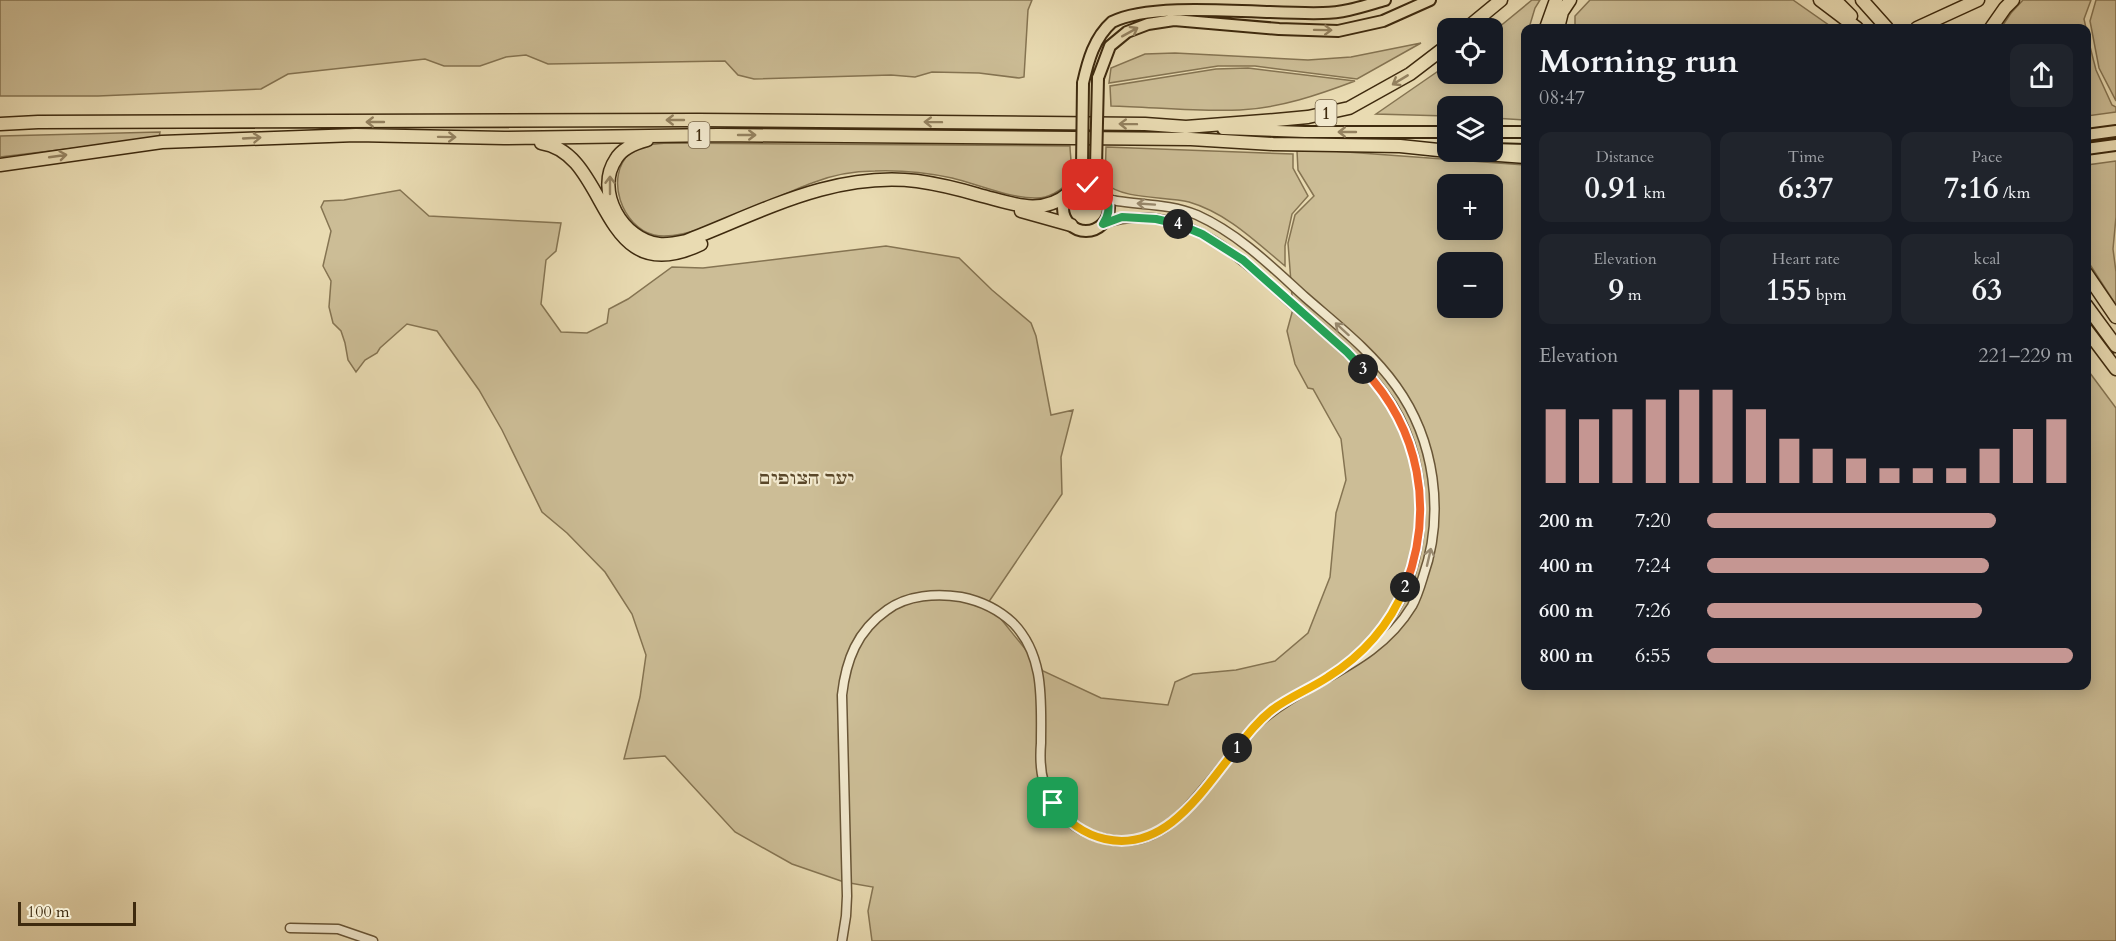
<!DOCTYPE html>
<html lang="en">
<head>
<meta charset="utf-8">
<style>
	:root { --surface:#171b24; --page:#20242c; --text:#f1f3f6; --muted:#9ea1a6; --accent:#c59692 }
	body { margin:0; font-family:Cardo,"Frank Ruhl Libre",serif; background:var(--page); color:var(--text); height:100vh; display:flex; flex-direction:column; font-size:22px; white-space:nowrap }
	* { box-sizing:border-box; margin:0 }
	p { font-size:20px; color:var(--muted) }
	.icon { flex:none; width:33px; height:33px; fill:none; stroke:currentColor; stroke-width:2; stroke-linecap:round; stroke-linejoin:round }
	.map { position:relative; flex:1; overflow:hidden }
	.side { position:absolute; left:1521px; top:24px; width:570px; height:666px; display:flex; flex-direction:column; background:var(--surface); border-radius:12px; box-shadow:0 3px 15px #0003 }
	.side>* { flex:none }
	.buttons { position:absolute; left:1437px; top:18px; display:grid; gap:12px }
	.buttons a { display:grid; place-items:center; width:66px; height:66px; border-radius:12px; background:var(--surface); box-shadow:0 3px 15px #0003; font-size:30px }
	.scale { position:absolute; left:18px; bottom:15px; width:118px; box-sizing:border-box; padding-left:6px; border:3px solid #3e2a0e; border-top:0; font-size:16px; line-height:21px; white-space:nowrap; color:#3e2a0e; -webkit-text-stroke:4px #f1e8cd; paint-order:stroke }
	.pin { position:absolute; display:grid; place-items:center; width:51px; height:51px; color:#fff; margin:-26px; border-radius:12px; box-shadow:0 3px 9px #0006 }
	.km { position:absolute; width:30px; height:30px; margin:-15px; border-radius:50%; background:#222; color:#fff; font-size:16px; line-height:30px; text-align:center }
	.round { display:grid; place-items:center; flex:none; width:63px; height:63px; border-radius:12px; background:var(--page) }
	.headline { display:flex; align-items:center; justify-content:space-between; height:102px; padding:0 18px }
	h1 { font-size:33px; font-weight:700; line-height:45px }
	.stats { display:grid; grid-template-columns:repeat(3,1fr); gap:9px; height:102px; padding:6px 18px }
	.stats div { display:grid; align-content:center; border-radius:12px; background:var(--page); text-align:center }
	.stats b { font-size:30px; font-weight:700 }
	.stats small { font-size:16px; font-weight:400 }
	.stats p { font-size:16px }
	.chart { height:168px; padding:12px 18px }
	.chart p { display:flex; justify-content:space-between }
	.chart svg { width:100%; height:108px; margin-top:6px; stroke:var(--accent); stroke-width:6 }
	ul { padding:0 18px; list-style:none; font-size:20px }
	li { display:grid; grid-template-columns:96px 72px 1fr; align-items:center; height:45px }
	li i { height:15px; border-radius:8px; background:var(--accent) }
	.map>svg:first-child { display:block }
	.green { fill:#ccbd96; stroke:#857452; stroke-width:1.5; fill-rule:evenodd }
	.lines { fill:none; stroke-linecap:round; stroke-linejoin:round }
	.minor-casing { stroke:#695637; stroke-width:11 }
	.major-casing { stroke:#3e2a0e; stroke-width:14 }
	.highway-casing { stroke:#3e2a0e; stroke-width:15 }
	.minor { stroke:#f1e8cd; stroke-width:8 }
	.major { stroke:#e9dbb2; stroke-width:10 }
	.highway { stroke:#e9dbb2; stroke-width:12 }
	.major-bridge-casing { stroke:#3e2a0e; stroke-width:14; stroke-linecap:butt }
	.major-bridge { stroke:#e9dbb2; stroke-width:10 }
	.oneway { stroke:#948260 }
	.oneway2 { stroke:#98896e }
	.split-1-casing { stroke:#fff; stroke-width:12 }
	.split-2-casing { stroke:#fff; stroke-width:12 }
	.split-3-casing { stroke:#fff; stroke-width:12 }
	.split-4-casing { stroke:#fff; stroke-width:12 }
	.split-5-casing { stroke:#fff; stroke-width:12 }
	.split-1 { stroke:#f5b400; stroke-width:8 }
	.split-2 { stroke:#f5b400; stroke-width:8 }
	.split-3 { stroke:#f0652b; stroke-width:8 }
	.split-4 { stroke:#22a559; stroke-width:8 }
	.split-5 { stroke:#22a559; stroke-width:8 }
	.labels { text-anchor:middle; stroke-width:4.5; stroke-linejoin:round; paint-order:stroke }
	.shield { fill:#f1e8cd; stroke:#746347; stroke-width:1.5 }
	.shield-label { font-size:16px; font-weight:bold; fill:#3e2a0e }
	.park-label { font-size:18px; font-style:italic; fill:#5a4729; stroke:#f1e8cd }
</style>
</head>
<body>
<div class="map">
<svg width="2116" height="941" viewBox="0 0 2116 941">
	<rect width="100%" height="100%" fill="#e9dbb2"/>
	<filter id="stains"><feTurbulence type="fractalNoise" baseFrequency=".00333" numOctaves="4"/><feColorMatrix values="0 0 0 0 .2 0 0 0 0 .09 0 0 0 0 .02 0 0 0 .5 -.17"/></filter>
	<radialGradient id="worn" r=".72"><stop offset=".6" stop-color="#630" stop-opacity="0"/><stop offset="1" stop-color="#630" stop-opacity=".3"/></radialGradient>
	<path class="green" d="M0 0H1032L1028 10 1024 77 1019 78 979 73 932 72 915 77 891 75 754 79 738 75 725 61 548 64 526 55 506 57 480 66H444L425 59 288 74 261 89 98 96H0Z
		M1532 0H1540L1535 8 1529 28H1526L1525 120 1493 118 1492 106H1448L1447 116 1376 114 1447 65 1448 74H1492L1493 32Z
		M1590 0H1793L1833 28H1575V16Z
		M2023 0H2091L2084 19 2086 28H2001L2011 13Z
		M2096 0H2116V101L2099 68 2090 21Z
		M2086 31 2096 70 2112 105 2116 107V112L2087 116Z
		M1421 43 1357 79 1255 66H1218L1109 83 1111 68 1145 54 1175 53 1308 60 1351 57Z
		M1248 68 1355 81C1318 95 1280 108 1240 110 1199 112 1152 107 1111 106L1110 86 1216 69Z
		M160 132 159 138 0 157V136Z
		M668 143 1070 146C1070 156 1074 174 1068 182 1062 191 1047 198 1037 198 1012 199 977 184 952 178 928 173 901 170 875 171 855 171 832 175 812 183 775 196 690 244 654 235 622 227 604 177 630 153 641 144 655 144 668 143Z
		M1106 147 1293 154V168L1308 196 1292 214 1285 246V266C1256 242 1227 213 1189 202 1165 196 1123 200 1105 183Z
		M1297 151H1333L1525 165 1526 686H2086L2087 369 2116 408V941H872L868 911 873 887 844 882 792 864 735 832 665 756 624 759 640 697 646 655 632 614 605 572 567 533 542 512 502 430 479 390 437 331 407 324 380 348 377 353 365 360 356 372 348 360 345 343 341 331 333 323 329 307 331 281 323 266 331 231 321 207 324 201 344 200 400 190 429 216 561 223 556 251 546 260 541 304 561 332 587 333 607 323 609 309 628 299 672 267 703 268 886 246 959 258 992 290 1031 323 1036 336 1051 415 1073 410 1061 457 1062 494 988 603 1043 671 1101 698 1168 705 1175 682 1193 674 1236 670 1275 661 1308 633 1330 577 1336 513 1346 480 1341 439 1313 389 1308 388 1295 364 1287 331 1293 309 1288 243 1295 215 1314 196 1298 170ZM1448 184H1492V230H1448ZM1448 262H1492V308H1448Z
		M2116 161V217L2113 249 2116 272V305L2087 260V165Z"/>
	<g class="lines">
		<g class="minor-casing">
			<path id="minor" d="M1103 224C1179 197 1241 258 1293 305 1324 333 1359 359 1384 393 1430 454 1432 548 1393 613 1382 631 1367 647 1351 661
				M290 928 338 929 373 941
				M842 941 846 916 847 896 842 695C846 660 857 631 887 610 907 595 937 593 961 597 981 601 998 609 1013 623 1045 656 1041 701 1041 743 1040 756 1040 770 1044 783 1051 806 1069 827 1092 835 1150 856 1179 819 1212 779 1227 760 1243 741 1258 723 1308 679 1376 666 1412 606 1417 597 1420 587 1423 577 1445 514 1435 440 1396 386 1371 351 1337 325 1305 297 1272 267 1239 234 1197 215 1171 204 1144 205 1117 201L1110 199 1103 192"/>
		</g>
		<g class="major-casing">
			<path id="major" d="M1098 78 1110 46 1127 32 1148 24 1174 20 1279 29 1338 31 1383 21 1430 0
				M1083 83C1088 61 1094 38 1112 22 1155 0 1268 15 1323 13 1345 13 1364 6 1385 0
				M1223 129 1305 132H1448
				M1492 132H1526
				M2086 135 2116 131
				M1492 149 1526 150
				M2086 149 2116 145
				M1063 208a23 23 0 1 1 46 0a23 23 0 1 1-46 0Z"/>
		</g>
		<g class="highway-casing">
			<path id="highway" d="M1820 0 1857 28
				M1835 0 1851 16
				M1862 0 1887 28
				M1467 28 1501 0
				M1546 28 1556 0
				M1558 28 1562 12 1570 0
				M1917 28 1978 0
				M1991 28 2005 8 2013 0
				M0 124 38 122 698 120 1145 124 1186 127 1276 120 1308 117 1349 108 1410 74 1448 45
				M647 140C636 143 622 148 616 159 594 191 623 240 659 244 668 245 677 243 686 241 761 212 834 171 917 181 938 184 959 189 979 195 1011 203 1041 217 1069 193
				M541 143C612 153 597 294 701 244
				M1458 152 1526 157
				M0 165 162 142 356 135 504 138 718 135 1191 139 1273 144 1400 146 1448 151
				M1021 211 1071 225
				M2086 273 2116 317
				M2086 305 2116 346
				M2086 329 2116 369"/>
		</g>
		<use href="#minor" class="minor"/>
		<use href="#major" class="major"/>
		<use href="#highway" class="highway"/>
		<g class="major-bridge-casing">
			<path id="major-bridge" d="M1082 167 1083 83
				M1096 167 1098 78"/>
		</g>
		<use href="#major-bridge" class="major-bridge"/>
	</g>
	<defs><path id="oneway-shaft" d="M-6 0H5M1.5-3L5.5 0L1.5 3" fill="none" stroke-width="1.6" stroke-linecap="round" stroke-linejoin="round" transform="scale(1.5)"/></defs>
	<g class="oneway">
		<use href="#oneway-shaft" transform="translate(1323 30) rotate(1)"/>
		<use href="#oneway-shaft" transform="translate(1130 32) rotate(-29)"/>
		<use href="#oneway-shaft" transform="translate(1400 80) rotate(149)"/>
		<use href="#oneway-shaft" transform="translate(675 120) rotate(180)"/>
		<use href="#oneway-shaft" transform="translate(375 122) rotate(180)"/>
		<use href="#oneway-shaft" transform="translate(933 122) rotate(-179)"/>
		<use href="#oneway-shaft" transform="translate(1128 124) rotate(-179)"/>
		<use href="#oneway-shaft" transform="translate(1347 132) rotate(-180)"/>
		<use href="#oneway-shaft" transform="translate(747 135)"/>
		<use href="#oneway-shaft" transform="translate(447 137) rotate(1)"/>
		<use href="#oneway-shaft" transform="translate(252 138) rotate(-3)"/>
		<use href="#oneway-shaft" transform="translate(58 156) rotate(-8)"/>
		<use href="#oneway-shaft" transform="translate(610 185) rotate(-90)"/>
	</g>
	<g class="oneway2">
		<use href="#oneway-shaft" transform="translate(1146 204) rotate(-176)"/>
		<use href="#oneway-shaft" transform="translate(1342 329) rotate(-138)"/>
		<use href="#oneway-shaft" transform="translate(1429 557) rotate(-77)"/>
	</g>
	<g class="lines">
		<g class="split-1-casing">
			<path id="split-1" d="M1053 803C1067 822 1083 834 1105 839 1167 853 1204 788 1237 748"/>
		</g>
		<g class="split-2-casing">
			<path id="split-2" d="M1237 748C1248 734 1258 721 1272 710 1289 697 1310 689 1328 677 1362 656 1390 625 1405 587"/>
		</g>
		<g class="split-3-casing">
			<path id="split-3" d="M1363 369C1420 429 1435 510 1405 587"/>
		</g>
		<g class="split-4-casing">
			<path id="split-4" d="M1178 224 1202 234 1243 260 1347 352 1363 369"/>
		</g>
		<g class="split-5-casing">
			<path id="split-5" d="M1088 185C1108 189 1114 208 1103 224L1122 217 1156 219 1178 224"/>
		</g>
		<use href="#split-1" class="split-1"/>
		<use href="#split-2" class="split-2"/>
		<use href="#split-3" class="split-3"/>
		<use href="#split-4" class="split-4"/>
		<use href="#split-5" class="split-5"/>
	</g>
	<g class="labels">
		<g class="shield">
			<rect x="1315.5" y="100" width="21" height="26" rx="4.5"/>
			<rect x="688.5" y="122" width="21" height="26" rx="4.5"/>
		</g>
		<g class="shield-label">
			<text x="1326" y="119">1</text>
			<text x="699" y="141">1</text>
		</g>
		<g class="park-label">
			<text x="807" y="484">יער הצופים</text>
		</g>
	</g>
	<rect width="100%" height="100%" filter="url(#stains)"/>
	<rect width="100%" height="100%" fill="url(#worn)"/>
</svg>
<div class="buttons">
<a><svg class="icon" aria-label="locate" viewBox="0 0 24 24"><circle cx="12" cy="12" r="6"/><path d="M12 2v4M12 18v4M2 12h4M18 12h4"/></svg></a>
<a><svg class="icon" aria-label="layers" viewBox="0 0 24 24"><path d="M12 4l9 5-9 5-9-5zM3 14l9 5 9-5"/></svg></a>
<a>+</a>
<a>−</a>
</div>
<div class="scale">100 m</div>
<div class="pin" style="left:1053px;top:803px;background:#1e9e55"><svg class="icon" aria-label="arrive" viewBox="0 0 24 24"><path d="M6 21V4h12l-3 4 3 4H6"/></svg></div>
<div class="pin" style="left:1088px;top:185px;background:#d93025"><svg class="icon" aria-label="check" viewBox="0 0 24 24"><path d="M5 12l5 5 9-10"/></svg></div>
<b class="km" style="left:1237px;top:748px">1</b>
<b class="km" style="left:1405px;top:587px">2</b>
<b class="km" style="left:1363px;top:369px">3</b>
<b class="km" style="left:1178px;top:224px">4</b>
<section class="side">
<div class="headline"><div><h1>Morning run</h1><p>08:47</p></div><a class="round"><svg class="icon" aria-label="share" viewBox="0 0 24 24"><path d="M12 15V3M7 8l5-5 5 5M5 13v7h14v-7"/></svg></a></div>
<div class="stats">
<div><p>Distance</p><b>0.91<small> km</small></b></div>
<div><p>Time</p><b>6:37</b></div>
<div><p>Pace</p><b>7:16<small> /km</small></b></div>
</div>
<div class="stats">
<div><p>Elevation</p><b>9<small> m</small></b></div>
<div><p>Heart rate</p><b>155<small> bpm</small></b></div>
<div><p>kcal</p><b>63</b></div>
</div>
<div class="chart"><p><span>Elevation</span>221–229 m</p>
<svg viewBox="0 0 160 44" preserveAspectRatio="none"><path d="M5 44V14M15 44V18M25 44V14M35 44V10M45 44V6M55 44V6M65 44V14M75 44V26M85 44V30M95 44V34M105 44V38M115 44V38M125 44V38M135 44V30M145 44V22M155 44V18"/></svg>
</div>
<ul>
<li><b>200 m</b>7:20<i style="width:79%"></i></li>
<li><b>400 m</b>7:24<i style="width:77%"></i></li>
<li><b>600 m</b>7:26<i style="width:75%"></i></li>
<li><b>800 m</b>6:55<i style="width:100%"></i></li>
</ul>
</section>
</div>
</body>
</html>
